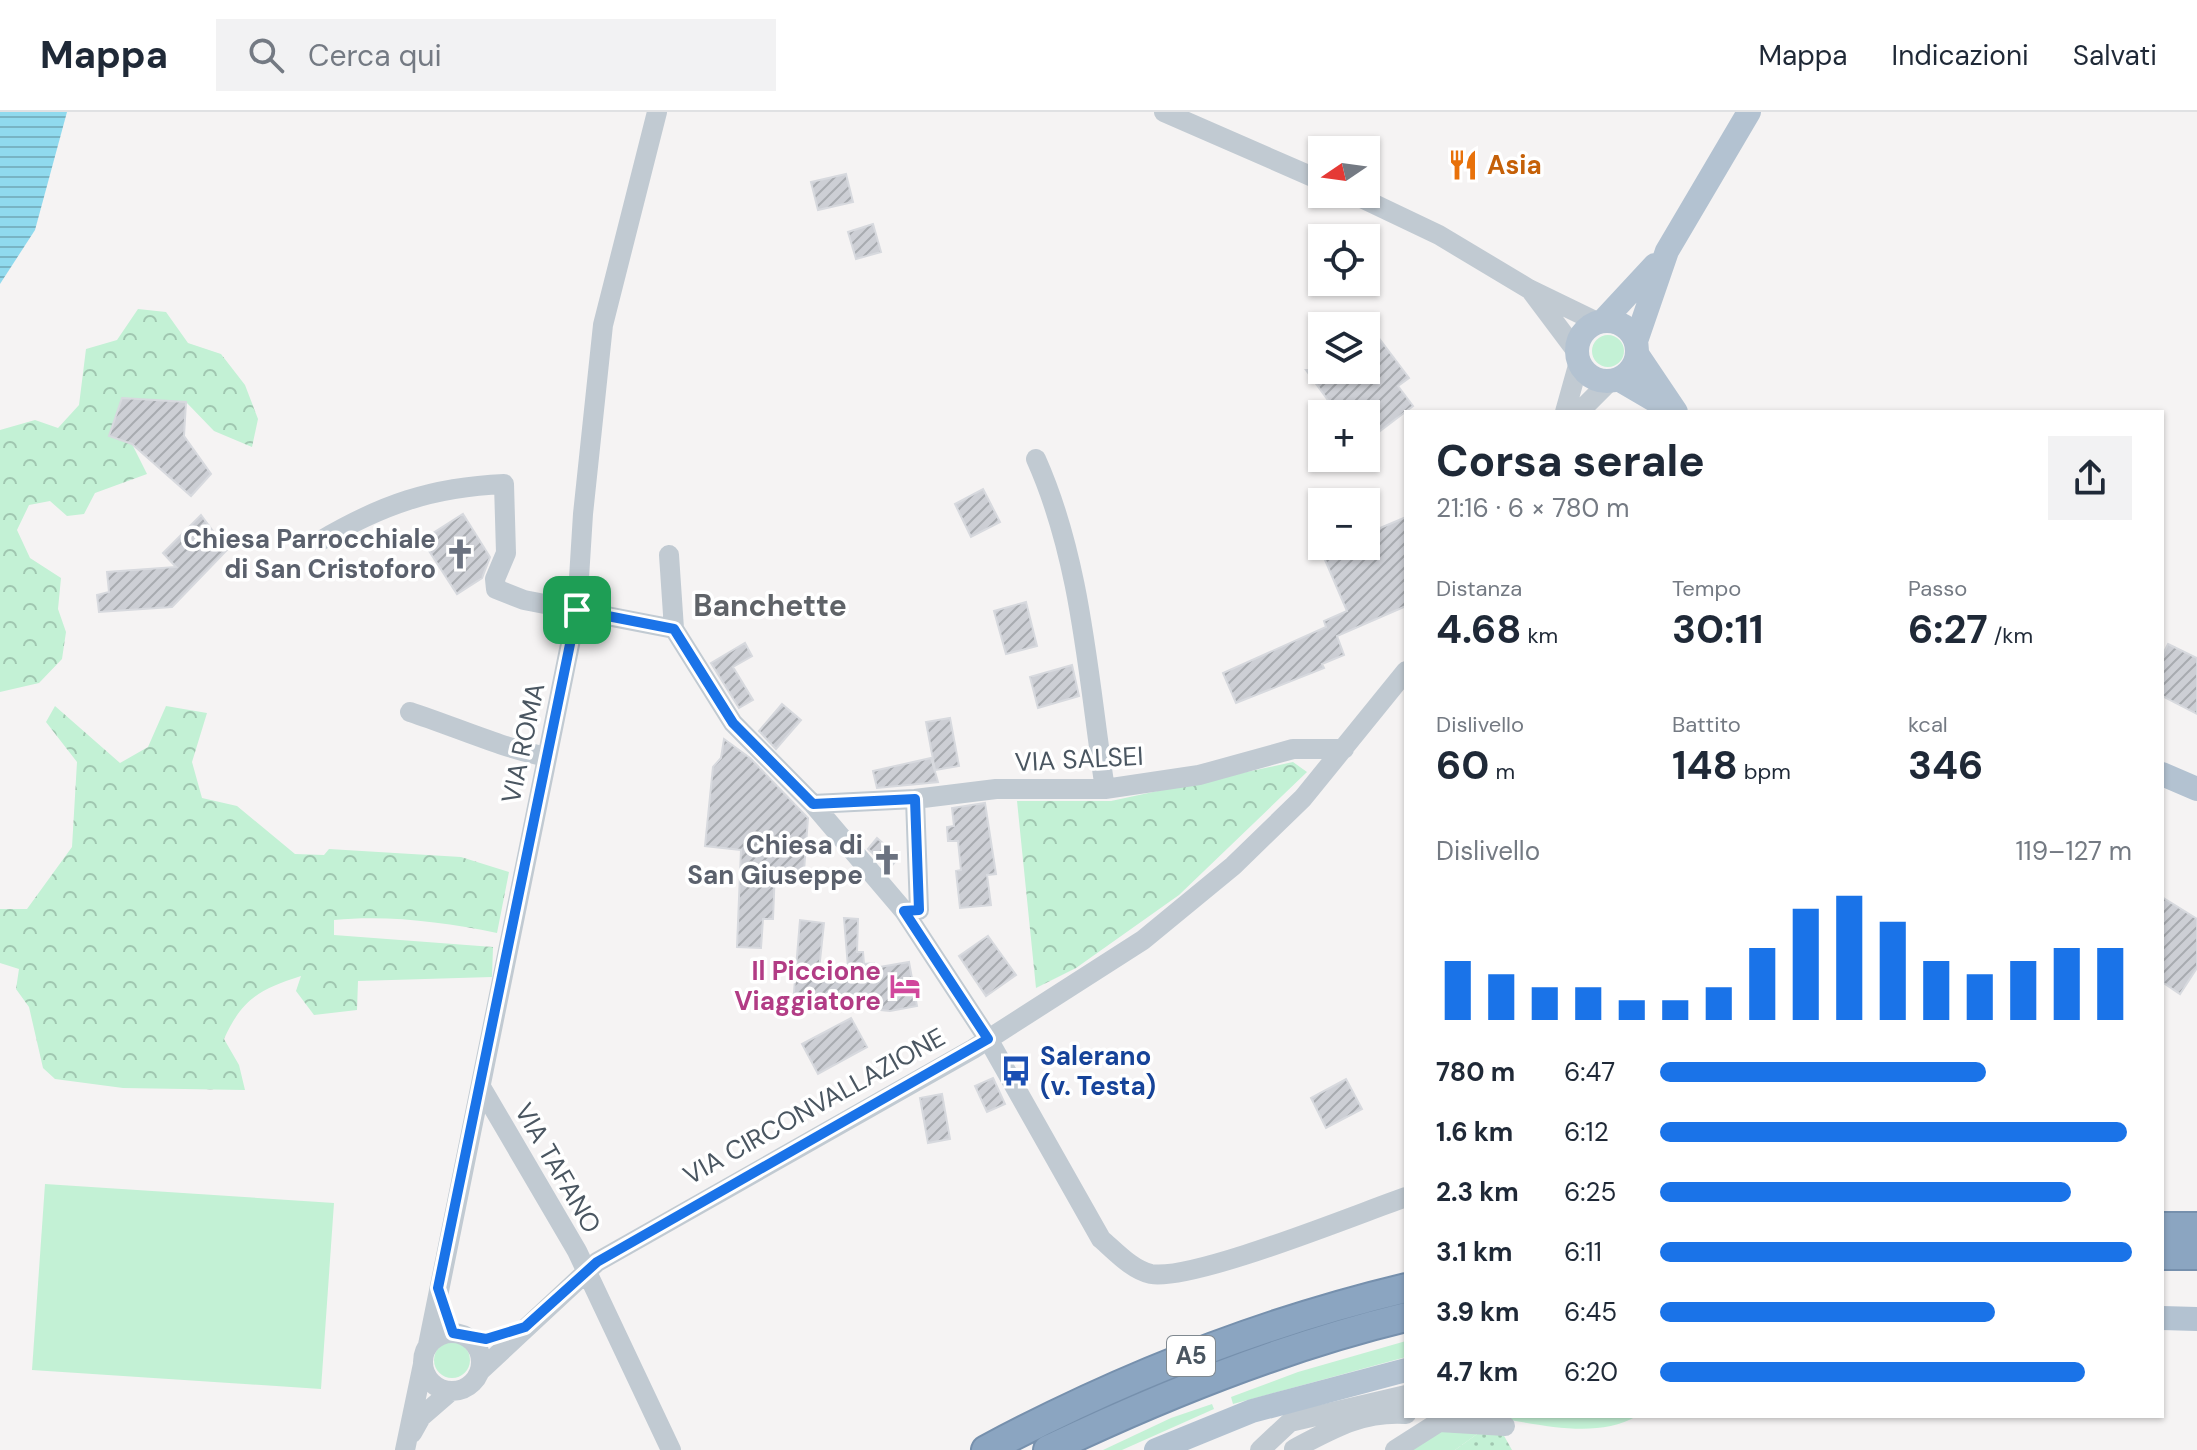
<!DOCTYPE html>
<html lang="it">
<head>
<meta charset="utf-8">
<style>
	:root { --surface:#fff; --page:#f2f2f3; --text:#1f2937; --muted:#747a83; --line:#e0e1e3; --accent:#1a73e8 }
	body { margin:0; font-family:"DM Sans",sans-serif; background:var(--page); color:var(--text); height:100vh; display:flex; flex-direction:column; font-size:30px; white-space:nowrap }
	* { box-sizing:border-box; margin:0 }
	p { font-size:26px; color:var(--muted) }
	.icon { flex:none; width:44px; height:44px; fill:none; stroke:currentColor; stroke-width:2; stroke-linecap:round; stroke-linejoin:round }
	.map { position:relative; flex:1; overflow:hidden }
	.details { position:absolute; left:1404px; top:298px; width:760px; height:1008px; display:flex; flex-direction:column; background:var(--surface); border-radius:0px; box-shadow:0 2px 6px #0004 }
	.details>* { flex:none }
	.needle { width:52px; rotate:257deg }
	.controls { position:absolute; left:1308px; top:24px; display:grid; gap:16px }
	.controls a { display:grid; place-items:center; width:72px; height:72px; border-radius:0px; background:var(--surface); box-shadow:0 2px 6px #0004; font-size:40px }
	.pin { position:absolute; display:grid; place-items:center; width:68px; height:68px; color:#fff; margin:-34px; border-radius:16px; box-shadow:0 4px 12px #0006 }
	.round { display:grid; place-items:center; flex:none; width:84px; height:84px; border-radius:0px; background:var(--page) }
	.overview { display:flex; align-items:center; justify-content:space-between; height:136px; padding:0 32px }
	h1 { font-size:44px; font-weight:700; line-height:60px }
	.metrics { display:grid; grid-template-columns:repeat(3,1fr); gap:12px; height:136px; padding:8px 32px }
	.metrics div { display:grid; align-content:center }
	.metrics b { font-size:40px; font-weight:700 }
	.metrics small { font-size:22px; font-weight:400 }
	.metrics p { font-size:22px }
	.chart { height:224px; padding:16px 32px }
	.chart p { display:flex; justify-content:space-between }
	.chart svg { width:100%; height:144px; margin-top:8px; stroke:var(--accent); stroke-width:6 }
	ul { padding:0 32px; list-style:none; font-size:26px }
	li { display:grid; grid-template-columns:128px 96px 1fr; align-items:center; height:60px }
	li i { height:20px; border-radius:10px; background:var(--accent) }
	header { display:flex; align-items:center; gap:48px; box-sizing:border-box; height:112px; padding:0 40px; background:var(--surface); border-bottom:2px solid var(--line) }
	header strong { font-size:38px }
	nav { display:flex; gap:44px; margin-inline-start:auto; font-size:28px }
	.search { width:560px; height:72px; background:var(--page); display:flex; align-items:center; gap:20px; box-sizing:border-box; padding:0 28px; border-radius:0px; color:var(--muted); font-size:30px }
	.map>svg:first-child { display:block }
	.grass { fill:#c3f1d5 }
	.forest { fill:url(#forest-crowns) }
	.garden { fill:url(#garden-dots) }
	.water { fill:url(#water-rules) }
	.building { fill:url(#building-hatch); stroke:#d7d9de; stroke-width:2 }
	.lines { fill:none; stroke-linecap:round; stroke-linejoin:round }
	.highway-casing { stroke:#7690ad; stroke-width:32 }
	.minor { stroke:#c1cad2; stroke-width:20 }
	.major { stroke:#b3c2d1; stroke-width:24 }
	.highway { stroke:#8ba5c1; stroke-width:28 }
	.route-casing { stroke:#fff; stroke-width:16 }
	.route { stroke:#1a73e8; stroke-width:10 }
	.labels { text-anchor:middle; stroke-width:7; stroke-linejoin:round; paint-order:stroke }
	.shield { fill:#fff; stroke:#808990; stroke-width:2 }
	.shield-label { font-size:24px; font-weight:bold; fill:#4a5661 }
	.food-label { font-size:26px; font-weight:bold; fill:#c56008; stroke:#fff; text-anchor:start }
	.worship-label { font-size:26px; font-weight:bold; fill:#5b616d; stroke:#fff; text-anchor:end }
	.street-label { font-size:26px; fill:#4a5661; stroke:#fff }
	.hotel-label { font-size:26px; font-weight:bold; fill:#b23c85; stroke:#fff; text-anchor:end }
	.transit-label { font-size:26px; font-weight:bold; fill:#164399; stroke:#fff; text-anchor:start }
	.quarter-label { font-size:30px; font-weight:bold; fill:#5f6368; stroke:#fff }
</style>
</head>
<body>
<header>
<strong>Mappa</strong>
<div class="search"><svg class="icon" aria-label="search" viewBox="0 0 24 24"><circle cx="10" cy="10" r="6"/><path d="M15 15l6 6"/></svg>Cerca qui</div>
<nav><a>Mappa</a><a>Indicazioni</a><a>Salvati</a></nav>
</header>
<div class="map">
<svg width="2197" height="1338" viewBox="0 0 2197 1338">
	<defs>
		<pattern id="forest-crowns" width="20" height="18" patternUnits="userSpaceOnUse" patternTransform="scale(2)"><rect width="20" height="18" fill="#c3f1d5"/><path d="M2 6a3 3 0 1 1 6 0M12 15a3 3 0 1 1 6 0" fill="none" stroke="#a0c6b0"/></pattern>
		<pattern id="garden-dots" width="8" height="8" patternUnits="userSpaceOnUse" patternTransform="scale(2)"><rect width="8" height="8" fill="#c3f1d5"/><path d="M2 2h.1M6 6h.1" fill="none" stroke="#a0c6b0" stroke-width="1.8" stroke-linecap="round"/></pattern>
		<pattern id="water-rules" width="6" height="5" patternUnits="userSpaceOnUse" patternTransform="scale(2)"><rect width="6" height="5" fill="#90daee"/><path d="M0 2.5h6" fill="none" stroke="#78b4c4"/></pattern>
		<pattern id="building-hatch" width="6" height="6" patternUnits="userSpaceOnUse" patternTransform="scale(2)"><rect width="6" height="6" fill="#cdcfd5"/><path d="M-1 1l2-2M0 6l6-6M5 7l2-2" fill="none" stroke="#a8abb0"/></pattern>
	</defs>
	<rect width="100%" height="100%" fill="#f5f3f3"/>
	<path class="grass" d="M1592 239a16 16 0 1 1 32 0a16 16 0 1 1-32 0Z
		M45 1072 334 1091 321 1277 32 1258Z
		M1406 1229V1245L1233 1292 1231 1285 1298 1260Z
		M434 1248a18 18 0 1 1 36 0a18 18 0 1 1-36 0Z
		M1212 1292 1214 1297 1122 1338H1103L1171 1306Z
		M1481 1304H1637C1592 1330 1531 1309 1481 1304Z
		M1444 1314 1484 1317 1455 1338H1408Z"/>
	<path class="forest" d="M138 197 166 200 188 231 221 242 245 273 258 307 252 335 214 319 186 290 122 286 109 324 132 332 147 362 95 381 84 402 67 404 50 389 29 393 17 418 30 446 61 466 58 497 66 520 62 547 39 571 0 580V318L35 308 58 316 79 293 86 237 117 228Z
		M55 594 120 651 148 635 166 594 207 601 192 650 202 686 237 694 295 742 324 743 329 737 461 745 509 760 497 821C443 810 389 803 334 808V823L493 835 492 865 358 869 357 898 314 903 296 879 301 864C260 877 242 887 224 927L239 953 245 978 123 976 55 967 43 956 29 895 16 877 19 857 0 851V797H27L72 735 77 650 46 610Z
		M1293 650 1307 660 1179 783 1076 856 1036 876 1017 689H1111Z"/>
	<path class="garden" d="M1484 1317 1503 1322 1512 1338H1455Z"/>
	<path class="water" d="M0 0H67L35 118 0 172Z"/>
	<path class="building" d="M846 62 853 90 818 98 811 70Z
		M873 112 881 140 856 147 848 120Z
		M1366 209 1409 266 1398 274 1413 294 1372 325 1366 317V302H1338L1306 258H1366Z
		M122 286 186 290 184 324 211 362 191 384 132 332 109 324Z
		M983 377 1000 410 971 425 955 392Z
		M463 402 490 445 482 466 457 482 422 428Z
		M201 403 227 438 172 495 99 500 97 483 109 480 107 460 176 455 163 441Z
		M1406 405V494L1337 524 1344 543 1322 552 1324 556 1236 591 1223 561 1326 515 1324 509 1347 499 1322 441 1338 434H1366V422Z
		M1026 490 1037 534 1006 542 994 499Z
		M745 531 752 544 733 555 753 588 739 596 711 551Z
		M2168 532 2197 546V602L2162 584V544Z
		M1072 553 1079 584 1038 596 1030 565Z
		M782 592 801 608 776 637 759 619Z
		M950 606 959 654 935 658 926 610Z
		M724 627 750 646 808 706 804 759 775 757 773 807H763L761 836 737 835 741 738 705 734 713 655 721 646Z
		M931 646 938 670 877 676 873 659Z
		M985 691 996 762 987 763 991 793 960 796 956 759 961 758 958 729H948L947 715 954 714 952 696Z
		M877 726 899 745 889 757 868 737Z
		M2162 785 2197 807V856L2180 882 2162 870Z
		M844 806 858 807 857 840H863L864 852 874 851V856L909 850 917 894 890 899 881 898 879 889 842 892 845 896 793 892 800 808 824 811 819 858 848 855Z
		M988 824 1016 863 986 884 959 844Z
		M851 906 867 935 818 962 802 932Z
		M993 966 1005 992 987 1000 975 974Z
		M1346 967 1362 997 1326 1016 1311 986Z
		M942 982 950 1027 928 1031 920 986Z"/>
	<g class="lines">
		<g class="highway-casing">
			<path id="highway" d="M2162 1115H2197
				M2162 1143H2197
				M986 1338C1119 1267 1260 1211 1406 1176
				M1048 1338C1163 1283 1282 1235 1406 1205"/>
		</g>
		<path class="minor" d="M1164 0 1322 69
			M1353 82 1439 123 1529 177 1597 210
			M1532 180 1577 240
			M1565 300 1579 250
			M1579 300 1610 269
			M1036 347C1082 450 1088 567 1105 677
			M320 429C381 393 432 375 504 372L506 441 495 467 496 477 524 488 674 517 733 611 813 692 904 799 988 927 1101 1127C1115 1139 1132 1158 1151 1162 1194 1169 1357 1102 1406 1085
			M669 443 674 517
			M410 600C456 615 499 635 547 645
			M813 692 915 687 996 677H1105L1199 663 1293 637H1344
			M904 799 919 798 915 687
			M481 975 577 1139 671 1338
			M423 1250a29 29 0 1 1 58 0a29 29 0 1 1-58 0Z
			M428 1233 577 498 583 402 603 213 657 0
			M480 1259 597 1150 973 937 1143 828 1233 754 1303 686 1406 559
			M412 1321 421 1305 451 1279
			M1294 1337C1332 1317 1362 1299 1406 1302
			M405 1338 423 1252
			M1260 1338 1290 1310 1406 1283
			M1395 1338 1439 1310 1505 1314"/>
		<path class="major" d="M1577 239a30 30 0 1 1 60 0a30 30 0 1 1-60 0Z
			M1603 209 1655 153
			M1636 229 1667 139 1749 0
			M1637 242 1676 300
			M1618 267 1671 298
			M2162 662 2197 677
			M2162 1206 2197 1207
			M1156 1338 1252 1299 1406 1258"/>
		<use href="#highway" class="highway"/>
	</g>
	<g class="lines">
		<g class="route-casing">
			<path id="route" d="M577 498 674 517 733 611 813 692 915 687 919 798 904 799 988 927 597 1150 525 1215 486 1227 453 1221 438 1176Z"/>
		</g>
		<use href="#route" class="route"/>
	</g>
	<defs>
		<g id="restaurant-bare" transform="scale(2.4)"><path d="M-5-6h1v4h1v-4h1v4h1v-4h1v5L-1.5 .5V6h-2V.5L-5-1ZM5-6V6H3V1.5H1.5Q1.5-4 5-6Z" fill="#e8710a" stroke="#fff" stroke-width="2.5" paint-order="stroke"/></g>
		<g id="church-bare" transform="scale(2.4)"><path d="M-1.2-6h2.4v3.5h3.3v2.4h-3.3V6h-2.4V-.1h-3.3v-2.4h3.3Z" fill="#6b7280" stroke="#fff" stroke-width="2.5" paint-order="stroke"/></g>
		<g id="hotel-bare" transform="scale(2.4)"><path d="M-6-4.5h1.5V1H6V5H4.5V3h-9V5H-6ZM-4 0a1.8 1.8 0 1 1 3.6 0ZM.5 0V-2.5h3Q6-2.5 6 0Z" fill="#d1479c" stroke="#fff" stroke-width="2.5" paint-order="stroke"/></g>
		<g id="bus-bare" transform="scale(2.4)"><path d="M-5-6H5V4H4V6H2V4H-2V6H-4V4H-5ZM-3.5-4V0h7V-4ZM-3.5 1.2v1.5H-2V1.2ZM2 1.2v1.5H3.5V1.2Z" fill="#1a4fb4" stroke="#fff" stroke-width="2.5" paint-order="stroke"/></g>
	</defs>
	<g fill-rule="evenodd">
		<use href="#restaurant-bare" x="1463" y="53"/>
		<use href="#church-bare" x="460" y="442"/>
		<use href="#church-bare" x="887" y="748"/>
		<use href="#hotel-bare" x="905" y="874"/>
		<use href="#bus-bare" x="1016" y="959"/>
	</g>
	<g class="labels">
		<rect class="shield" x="1167" y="1224" width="48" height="40" rx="6"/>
		<g class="shield-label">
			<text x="1191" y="1252">A5</text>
		</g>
		<g class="food-label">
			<text x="1487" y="62">Asia</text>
		</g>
		<g class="worship-label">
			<text x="436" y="436">Chiesa Parrocchiale<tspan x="436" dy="30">di San Cristoforo</tspan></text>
			<text x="863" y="742">Chiesa di<tspan x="863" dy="30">San Giuseppe</tspan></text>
		</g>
		<g class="street-label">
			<text transform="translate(523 631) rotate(-78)" y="9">VIA ROMA</text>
			<text transform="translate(1079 647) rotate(-3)" y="9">VIA SALSEI</text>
			<text transform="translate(814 994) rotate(-29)" y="9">VIA CIRCONVALLAZIONE</text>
			<text transform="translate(558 1056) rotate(60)" y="9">VIA TAFANO</text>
		</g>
		<g class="hotel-label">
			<text x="881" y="868">Il Piccione<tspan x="881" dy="30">Viaggiatore</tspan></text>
		</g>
		<g class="transit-label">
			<text x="1040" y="953">Salerano<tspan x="1040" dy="30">(v. Testa)</tspan></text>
		</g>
		<g class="quarter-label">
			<text x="770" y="504">Banchette</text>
		</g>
	</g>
</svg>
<div class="controls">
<a><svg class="needle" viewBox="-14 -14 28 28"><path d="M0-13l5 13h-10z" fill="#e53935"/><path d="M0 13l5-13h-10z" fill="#747a83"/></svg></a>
<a><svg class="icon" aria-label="locate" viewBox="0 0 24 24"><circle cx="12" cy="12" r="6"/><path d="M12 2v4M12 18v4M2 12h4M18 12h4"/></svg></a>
<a><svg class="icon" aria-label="layers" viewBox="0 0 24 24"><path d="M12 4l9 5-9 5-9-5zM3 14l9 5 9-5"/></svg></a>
<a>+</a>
<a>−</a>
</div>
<div class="pin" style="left:577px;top:498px;background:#1e9e55"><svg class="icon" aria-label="arrive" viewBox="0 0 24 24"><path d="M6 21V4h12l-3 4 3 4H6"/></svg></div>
<section class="details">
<div class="overview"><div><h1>Corsa serale</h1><p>21:16 · 6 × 780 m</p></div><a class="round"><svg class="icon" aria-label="share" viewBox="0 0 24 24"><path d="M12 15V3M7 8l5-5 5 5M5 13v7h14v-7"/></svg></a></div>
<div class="metrics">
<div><p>Distanza</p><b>4.68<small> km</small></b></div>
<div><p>Tempo</p><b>30:11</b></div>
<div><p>Passo</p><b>6:27<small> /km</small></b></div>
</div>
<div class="metrics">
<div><p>Dislivello</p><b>60<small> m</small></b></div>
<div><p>Battito</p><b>148<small> bpm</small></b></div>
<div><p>kcal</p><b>346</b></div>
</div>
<div class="chart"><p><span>Dislivello</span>119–127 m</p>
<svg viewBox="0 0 160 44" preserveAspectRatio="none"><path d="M5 44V26M15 44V30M25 44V34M35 44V34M45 44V38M55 44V38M65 44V34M75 44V22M85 44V10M95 44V6M105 44V14M115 44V26M125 44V30M135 44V26M145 44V22M155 44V22"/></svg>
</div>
<ul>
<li><b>780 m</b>6:47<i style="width:69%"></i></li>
<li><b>1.6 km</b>6:12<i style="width:99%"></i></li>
<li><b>2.3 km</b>6:25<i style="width:87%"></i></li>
<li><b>3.1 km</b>6:11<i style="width:100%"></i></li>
<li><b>3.9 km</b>6:45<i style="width:71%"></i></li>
<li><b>4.7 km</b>6:20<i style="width:90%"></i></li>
</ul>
</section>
</div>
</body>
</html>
